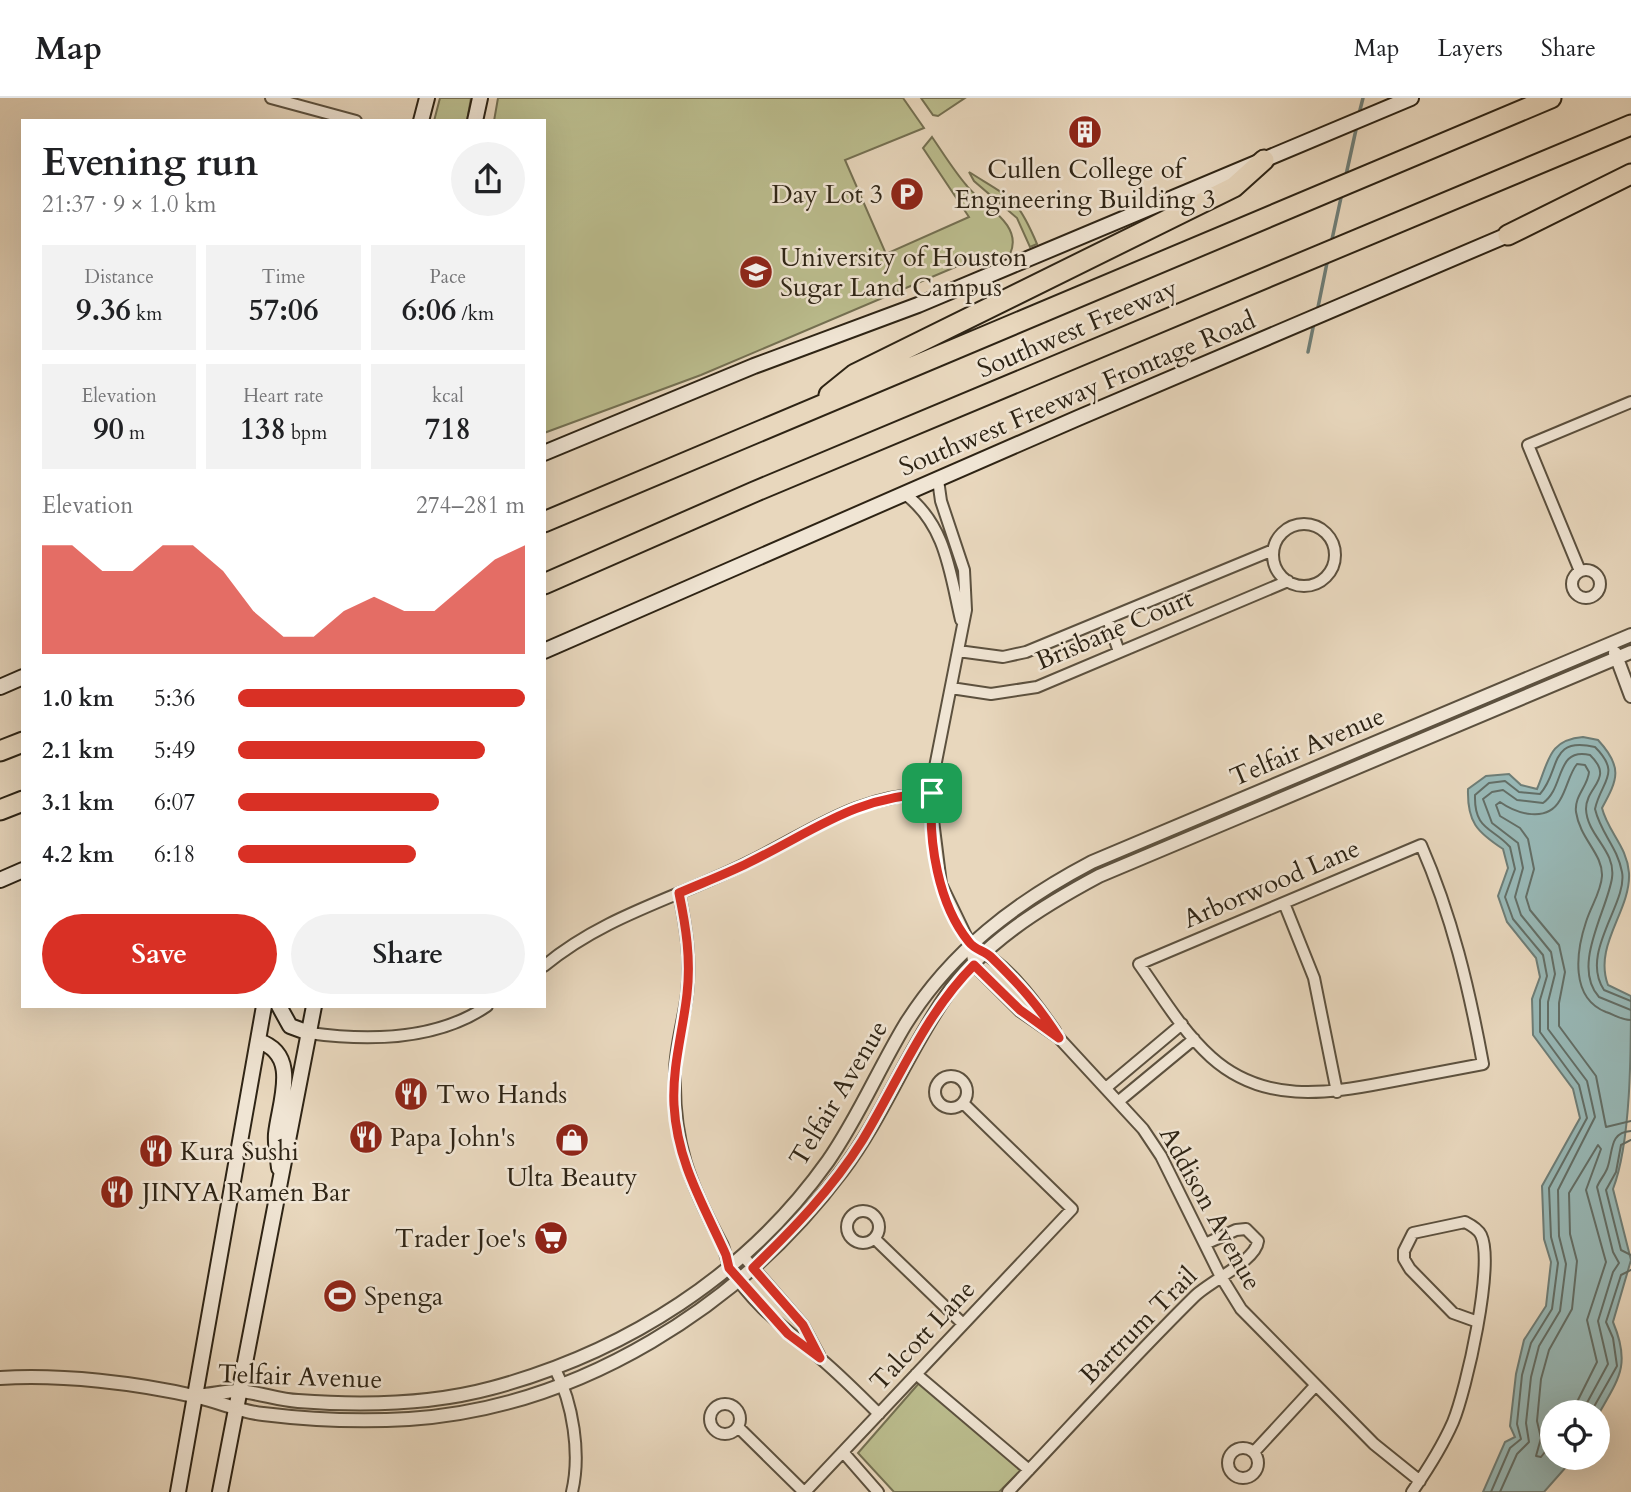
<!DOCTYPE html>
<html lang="en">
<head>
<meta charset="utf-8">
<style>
	:root { --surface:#fff; --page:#f2f2f2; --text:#202124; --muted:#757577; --line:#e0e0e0; --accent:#d93025 }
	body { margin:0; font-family:Cardo,serif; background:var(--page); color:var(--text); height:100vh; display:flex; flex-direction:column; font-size:26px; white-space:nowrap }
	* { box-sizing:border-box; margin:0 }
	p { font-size:23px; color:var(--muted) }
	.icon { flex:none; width:38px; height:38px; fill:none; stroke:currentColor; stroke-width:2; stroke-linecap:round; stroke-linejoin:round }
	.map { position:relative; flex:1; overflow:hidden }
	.panel { position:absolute; left:21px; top:21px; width:525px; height:889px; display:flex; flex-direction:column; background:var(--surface); border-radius:0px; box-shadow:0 7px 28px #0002 }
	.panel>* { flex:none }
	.controls { position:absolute; left:1540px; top:1302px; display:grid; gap:14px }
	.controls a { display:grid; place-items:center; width:70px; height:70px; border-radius:50%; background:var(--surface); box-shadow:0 7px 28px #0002; font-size:35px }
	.pin { position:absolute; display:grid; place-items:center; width:60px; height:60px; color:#fff; margin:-30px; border-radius:14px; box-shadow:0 4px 10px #0006 }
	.round { display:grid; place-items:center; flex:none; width:74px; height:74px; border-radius:37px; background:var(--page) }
	.head { display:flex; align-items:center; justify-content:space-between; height:119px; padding:0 21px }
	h1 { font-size:38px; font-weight:700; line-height:52px }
	.figures { display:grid; grid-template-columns:repeat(3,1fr); gap:10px; height:119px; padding:7px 21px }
	.figures div { display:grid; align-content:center; border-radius:0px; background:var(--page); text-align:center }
	.figures b { font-size:30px; font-weight:700 }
	.figures small { font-size:19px; font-weight:400 }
	.figures p { font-size:19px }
	.chart { height:196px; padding:14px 21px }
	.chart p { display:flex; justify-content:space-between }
	.chart svg { width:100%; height:126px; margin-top:7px; fill:var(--accent); opacity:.7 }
	.button { display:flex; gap:14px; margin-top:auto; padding:14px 21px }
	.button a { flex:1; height:80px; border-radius:42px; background:var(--accent); color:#fff; font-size:28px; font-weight:700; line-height:80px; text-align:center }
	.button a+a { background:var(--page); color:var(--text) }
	ul { padding:0 21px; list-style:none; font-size:23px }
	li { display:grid; grid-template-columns:112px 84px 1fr; align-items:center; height:52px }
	li i { height:18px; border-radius:9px; background:var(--accent) }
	header { display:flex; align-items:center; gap:42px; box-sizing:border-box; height:98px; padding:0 35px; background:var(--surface); border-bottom:2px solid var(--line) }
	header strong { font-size:33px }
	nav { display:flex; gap:38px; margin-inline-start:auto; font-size:24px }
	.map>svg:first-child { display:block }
	.green { fill:#bbbd8e; stroke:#747052; stroke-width:2 }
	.water { fill:#98b8b6; stroke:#6e7d76; stroke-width:2 }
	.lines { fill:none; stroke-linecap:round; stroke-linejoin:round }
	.shore { stroke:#636e66; stroke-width:2 }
	.stream { stroke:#6e7d76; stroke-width:3.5 }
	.minor-casing { stroke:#5c513f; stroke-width:14 }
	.tertiary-casing { stroke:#5c513f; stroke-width:16 }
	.secondary-casing { stroke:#2e2415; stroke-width:18 }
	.motorway-casing { stroke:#2e2415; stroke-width:23 }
	.minor { stroke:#f0e5d4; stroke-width:10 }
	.tertiary { stroke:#f0e5d4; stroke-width:12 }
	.secondary { stroke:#f0e5d4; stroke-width:14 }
	.motorway { stroke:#e8d7bd; stroke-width:19 }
	.route-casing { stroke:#fff; stroke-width:14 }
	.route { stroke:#d93025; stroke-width:9 }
	.labels { text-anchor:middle; stroke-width:5; stroke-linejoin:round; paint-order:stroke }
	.poi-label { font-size:26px; fill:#2e2415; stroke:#f0e5d4; text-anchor:start }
	.street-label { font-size:26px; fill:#2e2415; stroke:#f0e5d4 }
</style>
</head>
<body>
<header>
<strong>Map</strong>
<nav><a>Map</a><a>Layers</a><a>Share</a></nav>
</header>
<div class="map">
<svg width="1631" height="1394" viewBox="0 0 1631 1394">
	<rect width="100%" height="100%" fill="#e8d7bd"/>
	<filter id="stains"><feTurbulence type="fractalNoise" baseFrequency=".00286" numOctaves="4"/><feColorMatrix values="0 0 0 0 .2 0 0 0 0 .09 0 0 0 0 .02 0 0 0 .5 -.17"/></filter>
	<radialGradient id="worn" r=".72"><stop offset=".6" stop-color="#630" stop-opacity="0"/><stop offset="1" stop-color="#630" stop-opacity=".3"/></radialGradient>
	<path class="green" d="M440 0H471L467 23H434Z
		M498 0H903L924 30 845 62 886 156 969 119 923 50 932 39C943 55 954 73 967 88 982 107 1024 126 1010 156L960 167 701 277 544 335V23H494Z
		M921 0H965L938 18 933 17Z
		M969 74C1012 101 1017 99 1037 146L1030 149 1017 120 974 83Z
		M920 1284 1021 1372 999 1394H894L858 1355Z"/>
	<path class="water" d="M1583 639 1598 642C1623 669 1618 681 1602 710 1608 734 1627 748 1629 775 1631 813 1593 847 1608 887L1631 898C1631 954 1631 1044 1613 1091L1631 1162 1613 1224C1631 1267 1619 1280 1598 1317V1314H1552V1360H1574L1544 1394H1483L1505 1344 1515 1339 1510 1328 1516 1276 1524 1242 1546 1208 1551 1164 1544 1141 1542 1088 1580 1020 1573 991 1533 937 1532 901 1540 879 1536 860 1507 824 1498 798 1508 770 1503 751C1477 734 1467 724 1468 691L1486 678 1509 676 1521 687 1537 691C1549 663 1548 642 1583 639Z"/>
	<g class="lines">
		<path class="shore" d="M1631 922C1621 922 1615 917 1606 914 1570 900 1576 854 1586 824 1591 808 1601 794 1602 778 1603 756 1580 741 1576 714 1574 698 1588 688 1589 674L1585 667 1577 666C1569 676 1567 691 1560 702 1547 725 1517 716 1500 704L1496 707 1500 718 1520 730 1528 741 1534 771 1526 799 1530 812 1559 847 1565 874 1559 905V928L1596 978 1606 1029 1631 1023
			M1631 1042 1621 1047 1616 1074 1606 1092 1621 1152 1631 1157
			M1582 1314 1608 1266 1598 1223 1613 1174 1619 1165 1613 1154 1597 1089C1600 1081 1606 1076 1608 1068 1613 1052 1610 1034 1631 1033
			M1591 1314 1617 1268 1613 1240 1606 1224 1621 1177 1631 1172
			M1552 1345 1541 1359 1536 1358 1541 1340 1537 1323 1541 1281 1549 1252 1572 1211 1577 1163 1570 1136 1569 1095 1598 1047 1601 1051 1586 1092 1606 1164 1587 1222 1597 1264 1572 1314
			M1491 1394 1510 1350 1521 1341 1517 1326 1522 1277 1531 1245 1552 1211 1558 1165 1551 1139 1549 1090 1587 1020 1579 987 1540 934V902L1547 878 1543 857 1513 821 1505 799 1515 771 1510 749C1492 729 1474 732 1475 697L1489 685 1505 683 1519 694 1540 696C1561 673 1548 638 1595 649 1622 676 1601 683 1595 711 1601 736 1617 748 1622 774 1628 805 1579 855 1604 892L1631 903
			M1500 1394 1517 1356 1529 1344 1526 1325 1531 1279 1539 1248 1560 1213 1566 1166 1559 1138 1558 1092 1595 1019 1587 983 1548 931V904L1555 876 1551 854 1521 817 1515 799 1523 770 1518 745 1492 725 1483 701 1492 694 1503 692 1517 702 1543 705C1565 690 1555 649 1590 657 1615 681 1586 688 1586 711 1587 738 1616 752 1612 780 1607 813 1571 868 1599 899L1631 912"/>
		<path class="stream" d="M1359 16 1363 0
			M1346 77 1357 27
			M1331 146 1342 95
			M1317 214 1328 160
			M1308 254 1314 225"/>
		<g class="minor-casing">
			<path id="minor" d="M271 0 356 23
				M938 382 941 403 964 472 966 512 934 674 931 706 941 786 970 846 974 867 1020 913 1059 940 1143 1031 1161 1058 1220 1177 1241 1211 1374 1346 1420 1383
				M905 396C946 427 950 475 961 522
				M1273 457a31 31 0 1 1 62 0a31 31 0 1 1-62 0Z
				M1572 486a14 14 0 1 1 28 0a14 14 0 1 1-28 0Z
				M1580 473 1528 347 1631 304
				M1108 521 1119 554
				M958 553 1003 559 1026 554 1273 452
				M951 590 991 596 1037 589 1288 483
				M1421 747C1452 818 1469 890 1483 966 1452 972 1420 978 1388 984 1326 996 1263 1006 1211 959 1182 933 1161 897 1139 866Z
				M679 795C686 829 691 861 687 896 684 922 675 948 675 975 673 1045 690 1086 722 1146 726 1154 726 1164 731 1171 752 1207 790 1234 821 1261 841 1278 860 1297 879 1316
				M1284 805 1314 880 1337 994
				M970 846C1006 865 1032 899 1055 933
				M544 868C605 817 680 799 749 764 816 731 854 698 932 695
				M309 935C367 943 436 943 487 908
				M935 994a16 16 0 1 1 32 0a16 16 0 1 1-32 0Z
				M1107 989 1182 926
				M1119 1003 1194 941
				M847 1129a16 16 0 1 1 32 0a16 16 0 1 1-32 0Z
				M875 1141 963 1226
				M743 1158 803 1227 819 1257
				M555 1271C573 1305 581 1356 572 1394
				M916 1276 1029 1372
				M710 1321a15 15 0 1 1 30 0a15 15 0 1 1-30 0Z
				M738 1329 804 1394
				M1228 1365a15 15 0 1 1 30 0a15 15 0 1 1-30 0Z
				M843 1354 878 1394
				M1254 1354 1315 1288
				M805 1394 1072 1111 963 1005
				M1008 1394C1070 1329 1131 1261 1195 1198 1210 1183 1256 1163 1258 1143L1246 1131 1236 1132 1205 1146
				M1412 1394C1428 1371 1442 1349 1453 1324 1466 1293 1495 1166 1481 1137 1478 1131 1471 1127 1465 1124L1413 1135 1404 1153V1161L1410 1171 1453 1215 1478 1224"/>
		</g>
		<g class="tertiary-casing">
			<path id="tertiary" d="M1615 555 1631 598
				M0 1280C61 1276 138 1285 198 1299 220 1304 241 1314 263 1316 312 1322 360 1324 409 1321 579 1310 741 1208 842 1073 882 1020 906 957 944 901 981 846 1041 809 1099 778L1631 554
				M204 1297C215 1296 227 1293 238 1293 258 1294 278 1302 298 1303 363 1308 429 1307 492 1290 626 1254 747 1177 828 1063 858 1020 878 972 905 927 951 853 1016 804 1092 764L1631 537"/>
		</g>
		<g class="secondary-casing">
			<path id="secondary" d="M421 23 427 0
				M475 23 480 0
				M544 355 754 268 918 207 1411 0
				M544 553 1078 320 1517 133
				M0 589 23 579
				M0 782 23 772
				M279 908 290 928 309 935
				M258 943C301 956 279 1005 276 1036 275 1047 278 1059 279 1070
				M178 1394 264 908
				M220 1394 314 908"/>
		</g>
		<g class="motorway-casing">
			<path id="motorway" d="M1508 137 1631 76
				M829 297 855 276 1234 89 1264 62
				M544 424 1551 0
				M544 486 754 394 1631 27
				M0 653 23 644
				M0 712 23 703"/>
		</g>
		<use href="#minor" class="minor"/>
		<use href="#tertiary" class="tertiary"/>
		<use href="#secondary" class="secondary"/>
		<use href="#motorway" class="motorway"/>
	</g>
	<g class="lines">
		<g class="route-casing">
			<path id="route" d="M932 695C928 743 938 806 969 844 974 851 984 853 991 859 1019 886 1038 907 1059 940L1020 912 974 867C924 917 898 984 862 1043 832 1091 793 1131 753 1170L803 1227 820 1260 788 1236 729 1170 726 1157C703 1106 677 1064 674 1007 672 969 683 933 687 896 691 861 686 829 679 795 702 785 726 776 748 765 816 732 853 699 932 695Z"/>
		</g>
		<use href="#route" class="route"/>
	</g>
	<defs>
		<g id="building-disc" transform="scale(1.75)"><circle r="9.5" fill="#8f2418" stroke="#f0e5d4"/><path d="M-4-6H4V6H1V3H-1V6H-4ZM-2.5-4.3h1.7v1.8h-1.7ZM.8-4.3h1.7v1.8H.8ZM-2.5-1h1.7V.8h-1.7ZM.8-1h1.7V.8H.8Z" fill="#fff"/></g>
		<g id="parking-disc" transform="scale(1.75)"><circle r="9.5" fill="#8f2418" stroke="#f0e5d4"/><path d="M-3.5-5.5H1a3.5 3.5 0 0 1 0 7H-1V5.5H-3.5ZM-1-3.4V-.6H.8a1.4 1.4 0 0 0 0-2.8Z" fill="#fff"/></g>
		<g id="university-disc" transform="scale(1.75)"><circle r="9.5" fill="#8f2418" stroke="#f0e5d4"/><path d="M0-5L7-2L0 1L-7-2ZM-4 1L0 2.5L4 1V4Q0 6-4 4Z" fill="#fff"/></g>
		<g id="restaurant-disc" transform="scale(1.75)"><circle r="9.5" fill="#8f2418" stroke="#f0e5d4"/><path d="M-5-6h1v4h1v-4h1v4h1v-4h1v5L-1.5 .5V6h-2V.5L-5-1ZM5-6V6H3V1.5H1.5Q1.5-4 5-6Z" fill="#fff"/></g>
		<g id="shop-disc" transform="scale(1.75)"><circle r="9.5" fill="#8f2418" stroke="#f0e5d4"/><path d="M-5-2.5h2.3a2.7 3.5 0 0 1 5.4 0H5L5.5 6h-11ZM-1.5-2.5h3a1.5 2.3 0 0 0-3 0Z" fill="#fff"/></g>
		<g id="supermarket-disc" transform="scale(1.75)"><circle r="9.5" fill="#8f2418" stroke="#f0e5d4"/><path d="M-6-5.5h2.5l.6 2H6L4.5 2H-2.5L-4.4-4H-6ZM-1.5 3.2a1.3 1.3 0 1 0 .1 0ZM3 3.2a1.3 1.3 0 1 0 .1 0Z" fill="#fff"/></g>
		<g id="stadium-disc" transform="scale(1.75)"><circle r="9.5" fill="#8f2418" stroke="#f0e5d4"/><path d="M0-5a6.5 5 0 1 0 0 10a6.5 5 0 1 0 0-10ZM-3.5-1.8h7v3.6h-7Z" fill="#fff"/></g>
	</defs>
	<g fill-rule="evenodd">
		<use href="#building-disc" x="1085" y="34"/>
		<use href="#parking-disc" x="907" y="96"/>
		<use href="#university-disc" x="756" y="174"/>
		<use href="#restaurant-disc" x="411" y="996"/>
		<use href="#restaurant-disc" x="366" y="1039"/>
		<use href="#shop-disc" x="572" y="1042"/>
		<use href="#restaurant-disc" x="156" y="1053"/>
		<use href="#restaurant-disc" x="117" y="1094"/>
		<use href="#supermarket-disc" x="551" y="1140"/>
		<use href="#stadium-disc" x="340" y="1198"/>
	</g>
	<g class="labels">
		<g class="poi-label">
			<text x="1085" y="80" text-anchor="middle">Cullen College of<tspan x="1085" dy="30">Engineering Building 3</tspan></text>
			<text x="883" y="105" text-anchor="end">Day Lot 3</text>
			<text x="780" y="168">University of Houston<tspan x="780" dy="30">Sugar Land Campus</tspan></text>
			<text x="436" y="1005">Two Hands</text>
			<text x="390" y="1048">Papa John's</text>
			<text x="180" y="1062">Kura Sushi</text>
			<text x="572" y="1088" text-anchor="middle">Ulta Beauty</text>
			<text x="142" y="1103">JINYA Ramen Bar</text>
			<text x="526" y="1149" text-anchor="end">Trader Joe's</text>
			<text x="364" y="1207">Spenga</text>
		</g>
		<g class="street-label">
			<text transform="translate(1077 230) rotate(-23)" y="9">Southwest Freeway</text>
			<text transform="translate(1077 295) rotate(-23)" y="9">Southwest Freeway Frontage Road</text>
			<text transform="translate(1114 531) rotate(-23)" y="9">Brisbane Court</text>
			<text transform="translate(1307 648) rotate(-23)" y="9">Telfair Avenue</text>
			<text transform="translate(1271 785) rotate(-23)" y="9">Arborwood Lane</text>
			<text transform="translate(838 995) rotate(-59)" y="9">Telfair Avenue</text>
			<text transform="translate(1211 1110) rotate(61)" y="9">Addison Avenue</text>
			<text transform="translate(1138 1227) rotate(-45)" y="9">Bartrum Trail</text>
			<text transform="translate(922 1237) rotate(-47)" y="9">Talcott Lane</text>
			<text transform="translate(300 1278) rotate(2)" y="9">Telfair Avenue</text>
		</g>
	</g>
	<rect width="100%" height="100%" filter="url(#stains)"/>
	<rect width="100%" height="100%" fill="url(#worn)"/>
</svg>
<div class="controls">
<a><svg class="icon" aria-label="locate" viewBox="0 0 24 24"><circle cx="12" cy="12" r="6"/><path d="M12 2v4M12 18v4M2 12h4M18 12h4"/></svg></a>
</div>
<div class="pin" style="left:932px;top:695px;background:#1e9e55"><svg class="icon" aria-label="arrive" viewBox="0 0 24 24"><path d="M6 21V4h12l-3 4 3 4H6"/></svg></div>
<section class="panel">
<div class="head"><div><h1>Evening run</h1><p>21:37 · 9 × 1.0 km</p></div><a class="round"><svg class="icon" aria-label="share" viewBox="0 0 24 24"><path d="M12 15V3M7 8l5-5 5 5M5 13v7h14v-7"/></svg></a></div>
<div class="figures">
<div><p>Distance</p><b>9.36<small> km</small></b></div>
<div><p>Time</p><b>57:06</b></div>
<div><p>Pace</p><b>6:06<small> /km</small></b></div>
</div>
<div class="figures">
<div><p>Elevation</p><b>90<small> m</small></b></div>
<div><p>Heart rate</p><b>138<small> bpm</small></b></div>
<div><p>kcal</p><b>718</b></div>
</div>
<div class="chart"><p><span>Elevation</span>274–281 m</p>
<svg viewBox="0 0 160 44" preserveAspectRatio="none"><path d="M0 44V6L10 6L20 15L30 15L40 6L50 6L60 15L70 29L80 38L90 38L100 29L110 24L120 29L130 29L140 20L150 11L160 6V44z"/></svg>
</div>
<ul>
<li><b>1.0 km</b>5:36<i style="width:100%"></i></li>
<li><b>2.1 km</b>5:49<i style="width:86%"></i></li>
<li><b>3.1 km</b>6:07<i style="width:70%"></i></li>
<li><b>4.2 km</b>6:18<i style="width:62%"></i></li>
</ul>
<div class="button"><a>Save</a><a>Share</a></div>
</section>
</div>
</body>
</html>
